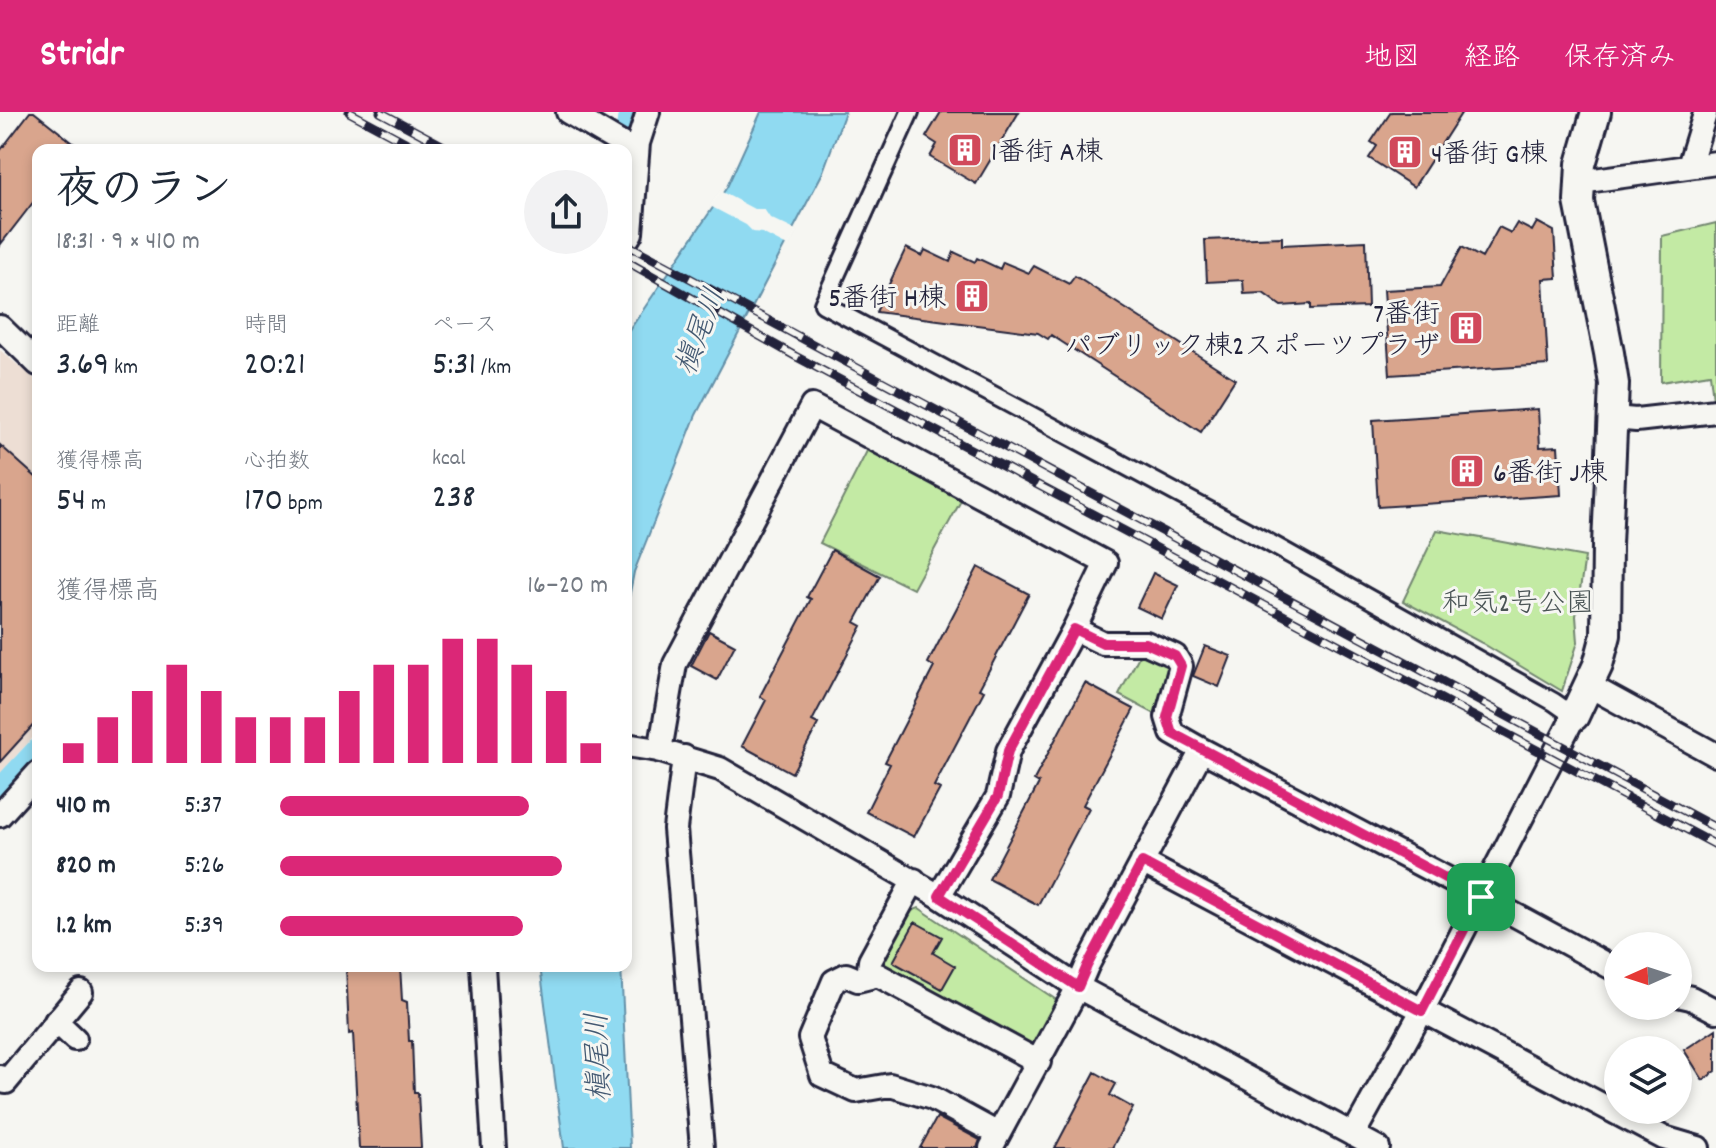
<!DOCTYPE html>
<html lang="ja">
<head>
<meta charset="utf-8">
<style>
	:root { --surface:#fff; --page:#f2f2f3; --text:#1f2937; --muted:#747a83; --accent:#db2777 }
	body { margin:0; font-family:Dekko,"Klee One",sans-serif; background:var(--page); color:var(--text); height:100vh; display:flex; flex-direction:column; font-size:30px; white-space:nowrap }
	* { box-sizing:border-box; margin:0 }
	p { font-size:26px; color:var(--muted) }
	.icon { flex:none; width:44px; height:44px; fill:none; stroke:currentColor; stroke-width:2; stroke-linecap:round; stroke-linejoin:round }
	.map { position:relative; flex:1; overflow:hidden }
	.panel { position:absolute; left:32px; top:32px; width:600px; height:828px; display:flex; flex-direction:column; background:var(--surface); border-radius:16px; box-shadow:0 4px 12px #0003 }
	.panel>* { flex:none }
	.needle { width:52px; rotate:267deg }
	.buttons { position:absolute; left:1604px; top:820px; display:grid; gap:16px }
	.buttons a { display:grid; place-items:center; width:88px; height:88px; border-radius:50%; background:var(--surface); box-shadow:0 4px 12px #0003; font-size:40px }
	.pin { position:absolute; display:grid; place-items:center; width:68px; height:68px; color:#fff; margin:-34px; border-radius:16px; box-shadow:0 4px 12px #0006 }
	.round { display:grid; place-items:center; flex:none; width:84px; height:84px; border-radius:42px; background:var(--page) }
	.overview { display:flex; align-items:center; justify-content:space-between; height:136px; padding:0 24px }
	h1 { font-size:44px; font-weight:600; line-height:60px }
	.metrics { display:grid; grid-template-columns:repeat(3,1fr); gap:12px; height:136px; padding:8px 24px }
	.metrics div { display:grid; align-content:center }
	.metrics b { font-size:34px; font-weight:600 }
	.metrics small { font-size:22px; font-weight:400 }
	.metrics p { font-size:22px }
	.chart { height:224px; padding:16px 24px }
	.chart p { display:flex; justify-content:space-between }
	.chart svg { width:100%; height:144px; margin-top:8px; stroke:var(--accent); stroke-width:6 }
	ul { padding:0 24px; list-style:none; font-size:26px }
	li { display:grid; grid-template-columns:128px 96px 1fr; align-items:center; height:60px }
	li i { height:20px; border-radius:10px; background:var(--accent) }
	header { display:flex; align-items:center; gap:48px; box-sizing:border-box; height:112px; padding:0 40px; background:var(--accent); color:#fff }
	header strong { font-size:38px }
	nav { display:flex; gap:44px; margin-inline-start:auto; font-size:28px }
	.map>svg:first-child { display:block }
	.built { fill:#edded4 }
	.green { fill:#c3eaa4; stroke:#728670; stroke-width:2 }
	.water { fill:#90daf1; stroke:#6490a8; stroke-width:2 }
	.pier { fill:#f6f6f2 }
	.lines { fill:none; stroke-linecap:round; stroke-linejoin:round }
	.canal { stroke:#90daf1; stroke-width:28 }
	.building { fill:#d9a58d; stroke:#22223b; stroke-width:2 }
	.pedestrian-casing { stroke:#22223b; stroke-width:22 }
	.minor-casing { stroke:#22223b; stroke-width:28 }
	.tertiary-casing { stroke:#22223b; stroke-width:34 }
	.pedestrian { stroke:#f6f6f2; stroke-width:16 }
	.minor { stroke:#f6f6f2; stroke-width:22 }
	.tertiary { stroke:#f6f6f2; stroke-width:28 }
	.rail-casing { stroke:#22223b; stroke-width:9 }
	.rail { stroke:#f6f6f2; stroke-width:6; stroke-dasharray:18; stroke-linecap:butt }
	.route-casing { stroke:#fff; stroke-width:16 }
	.route { stroke:#db2777; stroke-width:10 }
	.labels { text-anchor:middle; stroke-width:6; stroke-linejoin:round; paint-order:stroke }
	.poi-label { font-size:28px; fill:#22223b; stroke:#f6f6f2; text-anchor:start }
	.park-label { font-size:28px; fill:#4a5455; stroke:#f6f6f2 }
	.water-label { font-size:30px; font-style:italic; fill:#435972; stroke:#f6f6f2 }
</style>
</head>
<body>
<header>
<strong>Stridr</strong>
<nav><a>地図</a><a>経路</a><a>保存済み</a></nav>
</header>
<div class="map">
<svg width="1716" height="1036" viewBox="0 0 1716 1036">
	<rect width="100%" height="100%" fill="#f6f6f2"/>
	<filter id="ink" filterUnits="userSpaceOnUse"><feTurbulence type="fractalNoise" baseFrequency=".0125" numOctaves="2"/><feDisplacementMap in="SourceGraphic" scale="16" xChannelSelector="R" yChannelSelector="G"/><feConvolveMatrix kernelMatrix="1 2 1 2 8 2 1 2 1" color-interpolation-filters="sRGB"/></filter>
	<g filter="url(#ink)">
		<path class="built" d="M0 238 38 270V620L0 662Z"/>
		<path class="green" d="M1716 111V286L1713 287 1710 262 1661 270 1662 124Z
			M869 335 963 385 913 477 820 431Z
			M1437 418 1585 445 1576 504 1578 530 1562 579 1482 531 1403 489Z
			M1140 542 1167 552 1169 556 1157 603 1119 583Z
			M919 796 1058 889 1037 929 1027 933 886 858 882 847 909 800Z"/>
		<path class="water" d="M761 0H845L822 62 696 303 634 460 626 501V223L727 75Z
			M540 854H621L630 1036H564Z"/>
		<path class="pier" d="M720 79 754 97H764L770 106 797 119 789 135 762 121 753 120 746 113 710 94Z"/>
		<g class="lines">
			<path class="canal" d="M626 49 631 9 634 0
				M0 682 38 641"/>
		</g>
		<path class="building" d="M30 0H34L82 38H38V84L0 133V39Z
			M941 0H1019L976 72 930 45 937 32 926 25Z
			M1391 0H1462L1414 75 1369 46 1377 34 1371 30Z
			M1537 110 1554 119 1557 166 1543 167 1548 253 1390 263 1384 178 1440 175 1462 135 1482 146 1499 115 1511 121 1517 111 1532 119Z
			M1282 125V133L1366 129 1368 195 1311 197V192L1281 194 1263 181 1244 182 1243 168 1207 170 1205 128Z
			M906 136 922 144 925 138 950 150 954 140 975 150 977 146 1000 157 1003 150 1029 161 1034 154 1069 172 1075 164 1235 267 1201 320 1051 223 1048 227 1038 221 876 200Z
			M1538 297 1540 335 1558 334 1561 383 1378 395 1373 308Z
			M0 333 38 367V608L0 650Z
			M832 438 880 464 855 510 862 514 812 609 818 612 792 661 742 634 766 588 760 584 811 487 807 485Z
			M978 455 1029 482 979 577 984 579 934 674 940 677 914 725 866 700 890 652 885 650 934 555 928 551Z
			M1153 461 1178 473 1162 507 1137 495Z
			M709 519 735 533 717 568 691 554Z
			M1205 534 1231 544 1219 575 1193 564Z
			M1085 571 1134 597 1083 693 1089 696 1038 793 989 767 1039 671 1034 668Z
			M915 810 942 825 933 841 955 854 942 877 893 850Z
			M346 854H400L402 888 407 890 409 929H412L414 981H418L421 1036H359L353 921 349 922Z
			M1716 917V959L1703 968 1684 938Z
			M1095 960 1116 972 1110 983 1133 996 1112 1036H1055Z
			M937 1005 980 1028 977 1036H920Z"/>
		<g class="lines">
			<g class="pedestrian-casing">
				<path id="pedestrian" d="M910 0 823 192 1266 429 1554 590 1574 604"/>
			</g>
			<g class="minor-casing">
				<path id="minor" d="M568 0 637 41
					M1689 54 1705 2
					M1580 70 1716 51
					M626 129 631 121 638 31 648 0
					M0 215 38 252
					M1613 306 1636 308 1716 299
					M1588 573 1716 643
					M626 633 658 638 720 657 939 784 1078 875 1378 1036
					M1202 638 1469 778 1618 859
					M660 639 675 552 812 294 1106 451 1074 517 1008 639 998 684 939 784
					M684 645 675 717 702 1036
					M0 703 38 661
					M1142 750 1664 1026 1698 1036
					M483 854 494 1036
					M868 865 870 849 914 768
					M1678 883 1691 886 1716 899
					M56 909 75 927
					M0 965 6 970 81 880
					M998 1022 932 986 890 973 856 979 822 963 810 926 834 869 846 863 858 868 878 863 1039 950
					M1353 1023 1422 899 1574 604
					M991 1036 1078 875 1087 854 1202 638 1172 621 1167 605 1181 554 1175 544 1146 531H1103L1074 517"/>
			</g>
			<g class="tertiary-casing">
				<path id="tertiary" d="M1574 604 1598 553 1606 523 1607 433 1614 272 1609 241 1579 89 1581 52 1596 0"/>
			</g>
			<use href="#pedestrian" class="pedestrian"/>
			<use href="#minor" class="minor"/>
			<use href="#tertiary" class="tertiary"/>
			<g class="rail-casing">
				<path id="rail" d="M349 0 420 38
					M380 0 451 38
					M626 132 1716 716
					M626 149 795 244 1716 733"/>
			</g>
			<use href="#rail" class="rail"/>
		</g>
	</g>
	<g class="lines" filter="url(#ink)">
		<g class="route-casing">
			<path id="route" d="M1074 517 1103 531H1146L1175 544 1181 554 1167 605 1172 621 1481 785 1422 899 1142 750 1087 854 1078 875 939 784 998 684 1008 639Z"/>
		</g>
		<use href="#route" class="route"/>
	</g>
	<defs>
		<g id="building-square" transform="scale(1.8)"><rect x="-9" y="-9" width="18" height="18" rx="4" fill="#d1495b" stroke="#f6f6f2"/><path d="M-4-6H4V6H1V3H-1V6H-4ZM-2.5-4.3h1.7v1.8h-1.7ZM.8-4.3h1.7v1.8H.8ZM-2.5-1h1.7V.8h-1.7ZM.8-1h1.7V.8H.8Z" fill="#fff"/></g>
	</defs>
	<g fill-rule="evenodd">
		<use href="#building-square" x="965" y="38"/>
		<use href="#building-square" x="1405" y="40"/>
		<use href="#building-square" x="972" y="184"/>
		<use href="#building-square" x="1466" y="216"/>
		<use href="#building-square" x="1467" y="359"/>
	</g>
	<g class="labels">
		<g class="poi-label">
			<text x="991" y="48">1番街 A棟</text>
			<text x="1431" y="50">4番街 G棟</text>
			<text x="946" y="194" text-anchor="end">5番街 H棟</text>
			<text x="1440" y="210" text-anchor="end">7番街<tspan x="1440" dy="32">パブリック棟2スポーツプラザ</tspan></text>
			<text x="1493" y="369">6番街 J棟</text>
		</g>
		<g class="park-label">
			<text x="1518" y="499">和気2号公園</text>
		</g>
		<g class="water-label">
			<text transform="translate(699 219) rotate(-69)" y="10">槇尾川</text>
			<text transform="translate(597 945) rotate(-92)" y="10">槇尾川</text>
		</g>
	</g>
</svg>
<div class="buttons">
<a><svg class="needle" viewBox="-14 -14 28 28"><path d="M0-13l5 13h-10z" fill="#e53935"/><path d="M0 13l5-13h-10z" fill="#747a83"/></svg></a>
<a><svg class="icon" aria-label="layers" viewBox="0 0 24 24"><path d="M12 4l9 5-9 5-9-5zM3 14l9 5 9-5"/></svg></a>
</div>
<div class="pin" style="left:1481px;top:785px;background:#1e9e55"><svg class="icon" aria-label="arrive" viewBox="0 0 24 24"><path d="M6 21V4h12l-3 4 3 4H6"/></svg></div>
<section class="panel">
<div class="overview"><div><h1>夜のラン</h1><p>18:31 · 9 × 410 m</p></div><a class="round"><svg class="icon" aria-label="share" viewBox="0 0 24 24"><path d="M12 15V3M7 8l5-5 5 5M5 13v7h14v-7"/></svg></a></div>
<div class="metrics">
<div><p>距離</p><b>3.69<small> km</small></b></div>
<div><p>時間</p><b>20:21</b></div>
<div><p>ペース</p><b>5:31<small> /km</small></b></div>
</div>
<div class="metrics">
<div><p>獲得標高</p><b>54<small> m</small></b></div>
<div><p>心拍数</p><b>170<small> bpm</small></b></div>
<div><p>kcal</p><b>238</b></div>
</div>
<div class="chart"><p><span>獲得標高</span>16–20 m</p>
<svg viewBox="0 0 160 44" preserveAspectRatio="none"><path d="M5 44V38M15 44V30M25 44V22M35 44V14M45 44V22M55 44V30M65 44V30M75 44V30M85 44V22M95 44V14M105 44V14M115 44V6M125 44V6M135 44V14M145 44V22M155 44V38"/></svg>
</div>
<ul>
<li><b>410 m</b>5:37<i style="width:76%"></i></li>
<li><b>820 m</b>5:26<i style="width:86%"></i></li>
<li><b>1.2 km</b>5:39<i style="width:74%"></i></li>
</ul>
</section>
</div>
</body>
</html>
